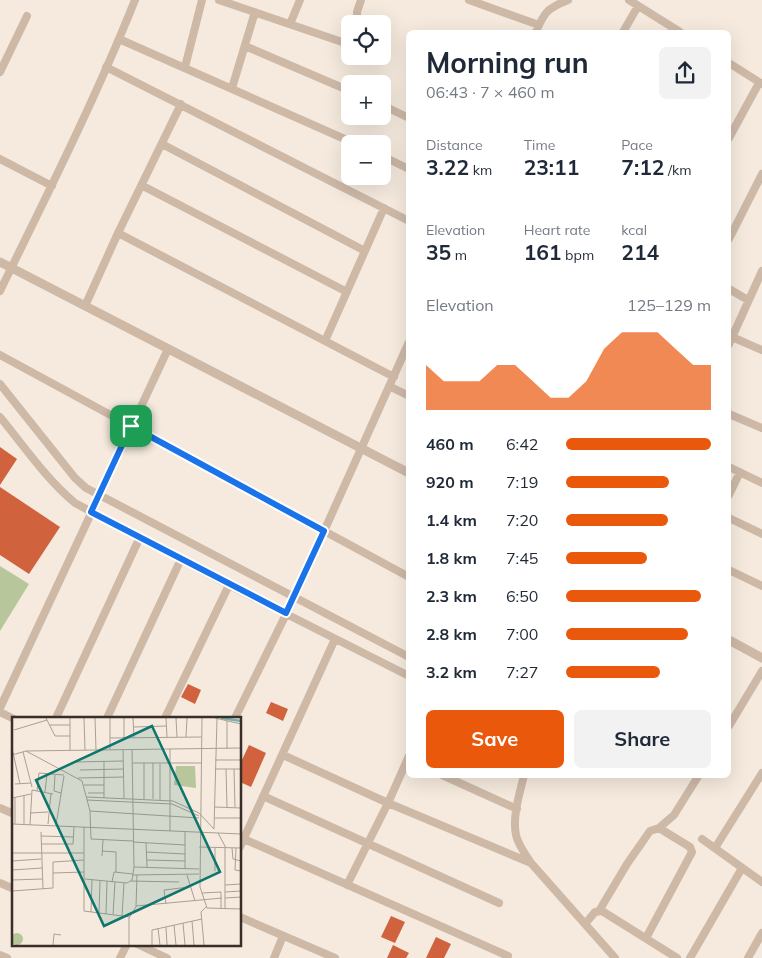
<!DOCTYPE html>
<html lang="en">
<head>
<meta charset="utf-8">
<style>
	:root { --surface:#fff; --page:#f2f2f3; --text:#1f2937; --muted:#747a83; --accent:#ea580c }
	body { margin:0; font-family:Mulish,sans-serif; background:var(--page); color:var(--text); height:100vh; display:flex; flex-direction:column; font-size:19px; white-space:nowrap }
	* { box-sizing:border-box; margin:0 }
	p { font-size:16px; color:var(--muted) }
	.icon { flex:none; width:28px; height:28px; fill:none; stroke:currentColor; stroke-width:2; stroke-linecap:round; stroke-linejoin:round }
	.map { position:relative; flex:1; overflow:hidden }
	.panel { position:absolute; left:406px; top:30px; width:325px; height:748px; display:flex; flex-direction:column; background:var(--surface); border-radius:8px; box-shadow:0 5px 20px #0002 }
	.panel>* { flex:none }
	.controls { position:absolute; left:341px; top:15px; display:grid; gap:10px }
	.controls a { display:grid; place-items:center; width:50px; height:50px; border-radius:8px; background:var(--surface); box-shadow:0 5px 20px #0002; font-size:25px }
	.pin { position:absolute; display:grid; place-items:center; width:42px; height:42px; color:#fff; margin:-21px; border-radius:10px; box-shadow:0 2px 8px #0006 }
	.round { display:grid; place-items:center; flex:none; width:52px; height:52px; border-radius:8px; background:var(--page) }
	.summary { display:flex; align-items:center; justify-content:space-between; height:85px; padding:0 20px }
	h1 { font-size:28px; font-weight:700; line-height:38px }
	.metrics { display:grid; grid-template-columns:repeat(3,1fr); gap:8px; height:85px; padding:5px 20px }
	.metrics div { display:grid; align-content:center }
	.metrics b { font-size:21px; font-weight:700 }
	.metrics small { font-size:14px; font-weight:400 }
	.metrics p { font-size:14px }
	.chart { height:140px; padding:10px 20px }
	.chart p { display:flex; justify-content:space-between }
	.chart svg { width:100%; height:90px; margin-top:5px; fill:var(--accent); opacity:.7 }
	.cta { display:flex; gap:10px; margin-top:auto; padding:10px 20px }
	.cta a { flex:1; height:58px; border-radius:8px; background:var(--accent); color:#fff; font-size:20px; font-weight:700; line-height:58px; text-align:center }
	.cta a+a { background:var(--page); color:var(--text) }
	ul { padding:0 20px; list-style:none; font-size:16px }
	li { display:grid; grid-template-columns:80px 60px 1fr; align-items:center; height:38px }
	li i { height:12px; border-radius:6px; background:var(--accent) }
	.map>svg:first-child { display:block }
	.green { fill:#b7c69b }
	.building { fill:#d1623e }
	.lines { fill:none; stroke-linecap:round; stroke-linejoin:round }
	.minor { stroke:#ceb9a7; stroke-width:8 }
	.tertiary { stroke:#ceb9a7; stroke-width:9 }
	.route-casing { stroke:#fff; stroke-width:10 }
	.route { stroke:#1a73e8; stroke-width:6 }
	.inset-river { fill:none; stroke:#79b2b5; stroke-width:2.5 }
	.inset-road { fill:none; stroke:#aa9f95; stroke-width:1 }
	.view { fill:#0f766e; fill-opacity:0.15; stroke:#0f766e; stroke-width:2.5 }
	.inset-edge { fill:none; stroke:#3a2e28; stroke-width:2.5 }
</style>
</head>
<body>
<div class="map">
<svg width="762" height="958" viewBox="0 0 762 958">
	<rect width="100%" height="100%" fill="#f5eadd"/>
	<path class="green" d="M0 566 29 584 0 631Z"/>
	<path class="building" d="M0 447 17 459 0 485Z
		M0 487 60 527 29 574 0 555Z
		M188 684 201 690 195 704 181 697Z
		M271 702 288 709 283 721 266 713Z
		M249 745 266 753 251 787 240 782V764Z
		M391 916 405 922 395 943 381 937Z
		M436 937 451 944 444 958H426Z
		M393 945 409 953 406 958H387Z"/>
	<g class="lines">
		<path class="minor" d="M219 0 342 42H350
			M469 0 539 25
			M629 0 680 32
			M290 24 300 0
			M357 24V12L361 0
			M536 32C544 12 548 8 568 0
			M623 32 638 6
			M119 39 356 144
			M245 46 350 91
			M729 63 762 84
			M106 67 409 221
			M185 67 202 0
			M0 72 27 16
			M232 88 255 12
			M382 105 409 118
			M729 138 759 83
			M162 144 365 251
			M382 156 409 169
			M0 159 52 186
			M143 186 347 292
			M118 233 394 377
			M729 239 762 174
			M729 289 748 300
			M0 291C47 195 95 100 135 0
			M85 306 118 233 181 104
			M732 337 762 350
			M325 341 384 208
			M729 344 762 271
			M0 355 409 577
			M0 384 75 478 86 488 409 657
			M389 386 409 396
			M729 414 762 428
			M0 417C24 446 46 479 75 503L229 585 409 676
			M729 467 762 483
			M729 495 740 472
			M729 518 762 534
			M729 570 762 586
			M0 708 168 349
			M0 712 14 719
			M56 718 140 537
			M107 718 181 559
			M165 718 229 585
			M235 718 294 598 409 342
			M729 726 762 671
			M283 755 388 803 531 863
			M442 775 517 809
			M524 775C520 793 512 816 516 835 518 845 526 855 531 863L615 958
			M263 796 499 903
			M0 808 14 814
			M244 839 508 956
			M702 839 762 882
			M240 847 335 639
			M715 848 762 773
			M0 883 14 889
			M347 885 388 803 409 756
			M599 911 627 864 650 831 659 828 674 815 699 775
			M240 917 335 958
			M585 924 595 912 602 911 677 958
			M646 938 692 852 690 847 659 828
			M137 944 167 958
			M0 955 7 958
			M120 958 127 944
			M274 958 283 936
			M690 958 742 868
			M748 958 762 933"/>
		<path class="tertiary" d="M0 262 409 473
			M729 640 762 658"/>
	</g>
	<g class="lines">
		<g class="route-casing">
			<path id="route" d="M131 426 324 531 286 613 91 512Z"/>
		</g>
		<use href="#route" class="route"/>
	</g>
	<g transform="translate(12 717)">
		<rect width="229" height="229" fill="#f5eadd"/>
		<path d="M164 49H183L184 71 162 68ZM-1 222a6 6 0 1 1 12 0a6 6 0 1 1-12 0Z" fill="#b7c69b"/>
		<path class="inset-river" d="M209 1 229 4"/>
		<path class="inset-road" d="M34 1 43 19H58M58 1V33M72 1 73 33M83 1 84 33M98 1V32M112 1V21M121 1 122 21M154 1 155 20M164 1 165 20M190 1 188 170 195 191 229 192M203 1 229 7M215 4V32M38 8H58M122 10 154 9M2 13 35 3M174 20 175 1M98 21 189 20M0 31 8 67M111 32 112 81M120 32 122 150 187 152M14 34 70 64 78 94M11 35 20 70M0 38 14 34 229 31M203 43H229M63 45 111 44M121 46H189M141 46V82M148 47V83M203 52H229M214 52 215 90M222 52 223 90M68 53 111 52M43 58 42 74 49 76M66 61 111 60M3 67 19 66M72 68H92M25 74 27 56 52 58M33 75 35 57M76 76H92M12 78V107M3 80V107M75 80 161 84 187 96 202 112M0 81 19 77M92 81V45M132 82V46M75 83 160 87 187 99M203 90 229 91M18 96 36 95M203 101H229M0 107 229 117M36 107 39 76M18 108 20 73 41 77M44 108 52 59M72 110V194L118 200M202 112 205 1M158 114V32M29 115 31 172M206 116 214 131M29 119 62 120M121 124 79 122 78 94 187 101M121 125 173 128M134 126 135 150M29 127H61L62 110M187 130 229 131M220 131 221 142 229 144M224 131 223 153 229 154M90 134 104 135V155M134 135 173 137M0 136H72M90 139 91 123M135 143 173 144M0 144 29 142M173 152V114M0 153 30 151M203 154V131M41 156 72 155M121 158 187 157M175 158 183 184M73 162 115 166 120 163 122 150M0 163 30 162M119 164 167 165M100 165 102 155 121 157M213 168 229 167M0 174 41 171V145L72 143M213 175 229 174M190 176 209 175V191M213 181 229 180M154 187 152 173 177 170M124 189 210 181M213 191V131M79 195 80 163M87 196 88 164M94 197 95 164M101 198 103 165M110 199 112 166M180 204 182 228M171 206 173 228M162 208 164 228M154 210 155 228M146 211 148 228M41 228 42 217 49 218M117 228V201L124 190 125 158M140 228V213L190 202M192 228 189 195 194 190"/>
		<path class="view" d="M140 9 208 155 92 209 24 63Z"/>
		<rect width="229" height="229" class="inset-edge"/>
	</g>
</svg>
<div class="controls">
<a><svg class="icon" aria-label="locate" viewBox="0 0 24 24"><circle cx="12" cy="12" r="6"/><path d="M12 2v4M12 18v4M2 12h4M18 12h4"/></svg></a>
<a>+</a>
<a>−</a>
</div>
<div class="pin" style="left:131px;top:426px;background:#1e9e55"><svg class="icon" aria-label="arrive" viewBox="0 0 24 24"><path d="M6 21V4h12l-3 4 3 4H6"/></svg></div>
<section class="panel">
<div class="summary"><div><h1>Morning run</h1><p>06:43 · 7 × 460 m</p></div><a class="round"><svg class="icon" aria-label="share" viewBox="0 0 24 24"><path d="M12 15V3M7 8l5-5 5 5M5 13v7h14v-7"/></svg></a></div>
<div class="metrics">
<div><p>Distance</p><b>3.22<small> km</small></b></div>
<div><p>Time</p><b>23:11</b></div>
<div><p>Pace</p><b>7:12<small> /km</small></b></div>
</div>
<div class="metrics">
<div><p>Elevation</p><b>35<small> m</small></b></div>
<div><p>Heart rate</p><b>161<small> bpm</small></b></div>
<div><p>kcal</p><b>214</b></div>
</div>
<div class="chart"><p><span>Elevation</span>125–129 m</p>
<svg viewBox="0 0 160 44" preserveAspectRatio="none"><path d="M0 44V22L10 30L20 30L30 30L40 22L50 22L60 30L70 38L80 38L90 30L100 14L110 6L120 6L130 6L140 14L150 22L160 22V44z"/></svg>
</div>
<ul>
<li><b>460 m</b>6:42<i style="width:100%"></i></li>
<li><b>920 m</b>7:19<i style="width:71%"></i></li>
<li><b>1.4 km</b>7:20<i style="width:70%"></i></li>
<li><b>1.8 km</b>7:45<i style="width:56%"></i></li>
<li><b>2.3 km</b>6:50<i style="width:93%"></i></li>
<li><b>2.8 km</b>7:00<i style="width:84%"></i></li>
<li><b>3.2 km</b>7:27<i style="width:65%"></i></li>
</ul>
<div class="cta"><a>Save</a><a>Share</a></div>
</section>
</div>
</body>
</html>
